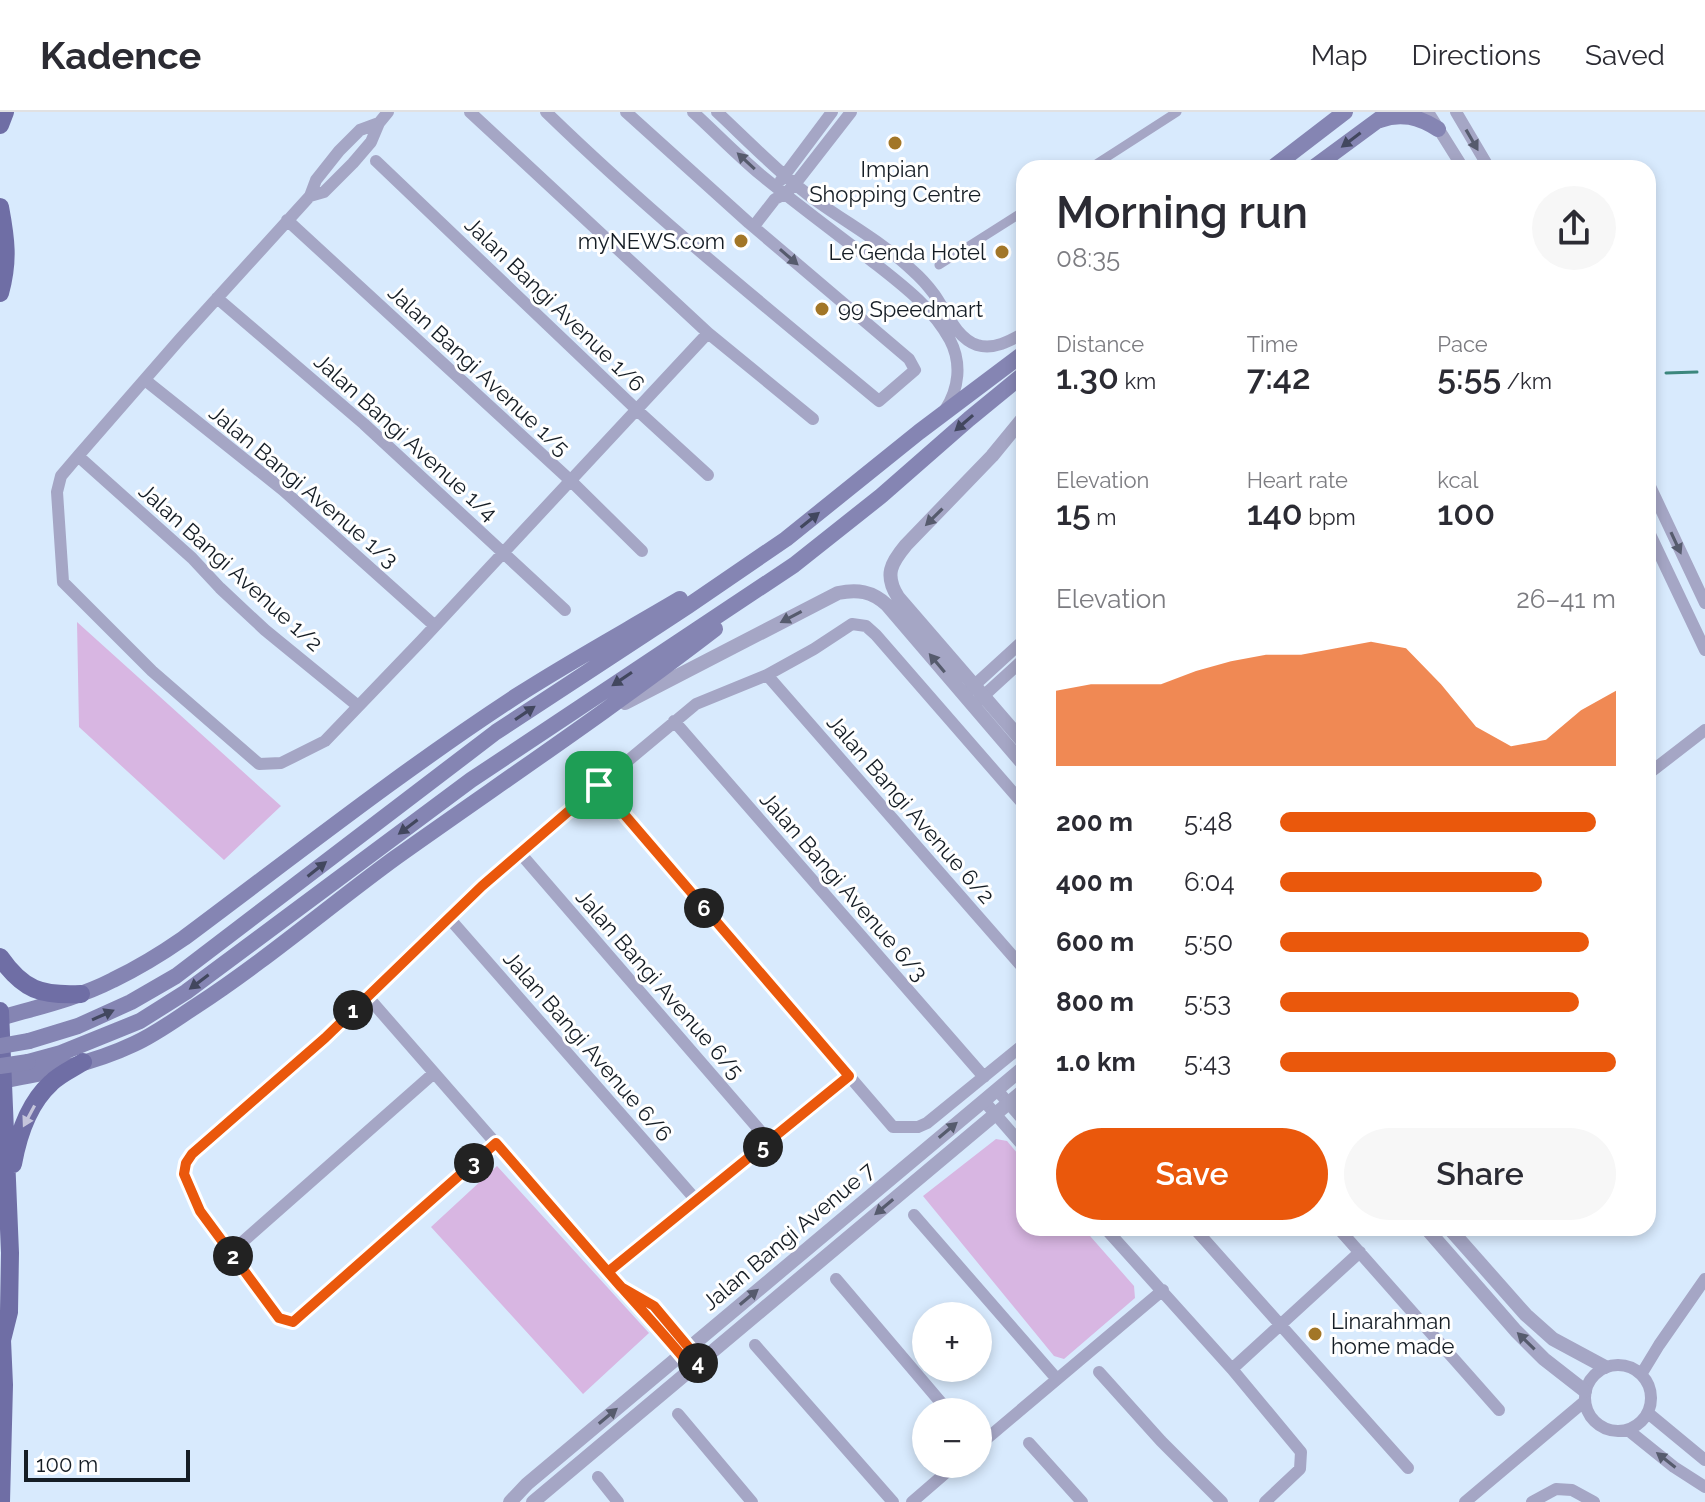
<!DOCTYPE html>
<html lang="en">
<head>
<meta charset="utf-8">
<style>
	:root { --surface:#fff; --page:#f7f7f7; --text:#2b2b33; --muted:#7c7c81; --line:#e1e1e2; --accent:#ea580c }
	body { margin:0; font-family:Raleway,sans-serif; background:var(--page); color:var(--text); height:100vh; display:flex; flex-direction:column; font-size:30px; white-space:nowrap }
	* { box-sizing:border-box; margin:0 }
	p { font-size:26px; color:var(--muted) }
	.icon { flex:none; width:44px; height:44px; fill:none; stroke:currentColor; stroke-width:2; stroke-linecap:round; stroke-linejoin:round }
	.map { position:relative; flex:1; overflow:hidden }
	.side { position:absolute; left:1016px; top:48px; width:640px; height:1076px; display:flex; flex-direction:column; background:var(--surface); border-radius:24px; box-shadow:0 4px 12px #0003 }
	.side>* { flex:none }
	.fabs { position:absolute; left:912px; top:1190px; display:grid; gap:16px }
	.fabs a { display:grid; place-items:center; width:80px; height:80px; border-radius:50%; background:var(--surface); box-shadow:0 4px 12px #0003; font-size:40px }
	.scale { position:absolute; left:24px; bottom:20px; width:166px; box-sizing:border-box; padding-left:8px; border:4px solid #151d25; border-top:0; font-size:22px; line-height:28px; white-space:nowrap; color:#151d25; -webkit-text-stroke:6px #fff; paint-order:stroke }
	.pin { position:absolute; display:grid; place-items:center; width:68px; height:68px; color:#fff; margin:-34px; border-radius:16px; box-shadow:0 4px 12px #0006 }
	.km { position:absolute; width:40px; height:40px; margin:-20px; border-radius:50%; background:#222; color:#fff; font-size:22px; line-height:40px; text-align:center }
	.round { display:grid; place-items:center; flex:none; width:84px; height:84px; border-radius:42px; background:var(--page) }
	.summary { display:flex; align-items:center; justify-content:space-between; height:136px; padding:0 40px }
	h1 { font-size:44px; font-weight:600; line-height:60px }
	.stats { display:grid; grid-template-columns:repeat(3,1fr); gap:12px; height:136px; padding:8px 40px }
	.stats div { display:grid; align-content:center }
	.stats b { font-size:34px; font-weight:600 }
	.stats small { font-size:22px; font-weight:400 }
	.stats p { font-size:22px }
	.chart { height:224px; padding:16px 40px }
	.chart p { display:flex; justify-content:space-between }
	.chart svg { width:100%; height:144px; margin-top:8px; fill:var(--accent); opacity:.7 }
	.primary-button { display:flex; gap:16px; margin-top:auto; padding:16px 40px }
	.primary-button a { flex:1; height:92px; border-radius:48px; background:var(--accent); color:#fff; font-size:32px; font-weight:600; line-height:92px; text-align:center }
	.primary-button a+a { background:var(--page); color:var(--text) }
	ul { padding:0 40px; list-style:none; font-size:26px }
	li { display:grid; grid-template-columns:128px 96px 1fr; align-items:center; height:60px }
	li i { height:20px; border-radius:10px; background:var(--accent) }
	header { display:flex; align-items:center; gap:48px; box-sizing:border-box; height:112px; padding:0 40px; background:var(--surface); border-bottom:2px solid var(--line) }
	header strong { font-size:38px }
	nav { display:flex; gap:44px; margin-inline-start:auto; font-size:28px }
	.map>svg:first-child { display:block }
	.green { fill:#d8b6e2 }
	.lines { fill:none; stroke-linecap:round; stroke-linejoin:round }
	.stream { stroke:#3c877d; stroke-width:3 }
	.pedestrian { stroke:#a5a6c5; stroke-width:9 }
	.minor { stroke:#a5a6c5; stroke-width:12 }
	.tertiary { stroke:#a5a6c5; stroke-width:14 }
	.secondary { stroke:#8585b3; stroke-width:16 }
	.primary { stroke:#6f6ea5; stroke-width:18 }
	.secondary-bridge { stroke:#8585b3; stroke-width:16 }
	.oneway { fill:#42475e }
	.oneway2 { fill:#565b6d }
	.oneway3 { fill:#c5c5db }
	.route-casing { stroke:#fff; stroke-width:16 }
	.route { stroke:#ea580c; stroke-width:10 }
	.poi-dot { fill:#a27627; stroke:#fff; stroke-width:3 }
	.labels { text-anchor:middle; stroke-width:6; stroke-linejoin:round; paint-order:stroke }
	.poi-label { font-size:22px; fill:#151d25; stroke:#fff; text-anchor:end }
	.street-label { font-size:22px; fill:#151d25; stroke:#fff }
</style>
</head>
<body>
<header>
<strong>Kadence</strong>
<nav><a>Map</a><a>Directions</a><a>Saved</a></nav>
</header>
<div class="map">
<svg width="1705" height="1390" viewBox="0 0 1705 1390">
	<rect width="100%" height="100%" fill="#d8eafd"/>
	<path class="green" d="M77 510 281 694 224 748 79 615Z
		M996 1027 1007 1029 1024 1049V1116H1083L1134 1174 1135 1186 1064 1247 1054 1244 923 1084Z
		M497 1054 649 1221 583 1282 431 1115Z"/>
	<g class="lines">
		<path class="stream" d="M1666 261 1697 260
			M1648 262 1653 261"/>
		<path class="pedestrian" d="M1090 56 1177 0
			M939 153 1024 99"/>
		<path class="minor" d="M470 0 708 221 813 307
			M546 0C652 103 766 195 879 289L915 258 909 247 749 111 626 0
			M693 0C716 21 737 43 761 63 794 90 829 116 863 142 894 167 931 192 950 228 962 251 959 277 945 298
			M717 0C750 31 782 64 818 90 850 113 885 132 913 159 921 166 928 174 934 182 946 199 956 226 977 233 994 238 1010 229 1024 221
			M1428 0 1463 56
			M1456 0 1489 56
			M379 11 360 18 339 39 316 68 310 84 180 227 78 344 61 364 57 380 63 470 152 559 259 652 281 651 325 629 421 529 708 221
			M376 49 637 298 708 363
			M781 68 832 0
			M310 84 324 80 353 51 371 30 379 11 388 0
			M287 108 571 369 642 439
			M754 114 775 87 785 82 795 72 851 0
			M217 186 364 312 565 498
			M145 268 283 378 435 514
			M78 344 192 446 220 476 265 518 358 594
			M1648 370 1705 491
			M1648 418 1705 538
			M767 563 1024 857
			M967 580 1024 528
			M979 588 1024 547
			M674 609 984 965
			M1648 662 1705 618
			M599 673 893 1015H918L927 1011 1024 932
			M520 741 769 1029
			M449 806 696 1088
			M367 884 686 1249
			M997 978 1024 1009
			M984 989 1024 1035
			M496 1031 293 1210 279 1206 200 1099 184 1062 186 1051 192 1042 325 926 367 884 482 774 558 707 696 592 767 563 814 537 852 512 866 514 876 523 1024 693
			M914 1103 1056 1266
			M1105 1116 1232 1257 1301 1340 1300 1357 1265 1390
			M1194 1116 1408 1356
			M1338 1116 1499 1298
			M230 1141 434 961
			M608 1160 849 964
			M836 1167 949 1300
			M634 1182 654 1194 700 1249
			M755 1233 893 1390
			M1585 1286a33 33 0 1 1 66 0a33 33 0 1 1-66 0Z
			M1232 1257 1360 1140
			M1099 1260 1161 1329 1222 1390
			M1642 1261 1659 1233 1705 1167
			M1648 1301 1705 1348
			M678 1302 752 1390
			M1628 1318 1674 1355 1705 1375
			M1029 1331 1082 1390
			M978 1334 1163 1178
			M598 1365 618 1390
			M912 1390 956 1352
			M1465 1390 1585 1289
			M1532 1390 1556 1377 1572 1378 1594 1390"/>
		<path class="tertiary" d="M1024 305 992 344 906 433C891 451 884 463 898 485L1024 631
			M625 591 838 481C857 477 872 479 887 493L1024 653
			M1426 1116 1516 1219 1544 1247 1585 1279
			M1449 1116 1526 1203 1553 1227 1605 1255
			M510 1390 527 1372 1024 955
			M533 1390 1024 978"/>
		<path class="secondary" d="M1380 8C1401 0 1419 5 1438 17
			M1272 56 1345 0
			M1313 56 1389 0
			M0 906C38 895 78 886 113 868 138 856 161 842 184 826 294 744 403 658 518 583 571 549 626 519 680 487
			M29 929 78 914 131 890 176 864 496 620 688 494 786 427 919 320 1024 241
			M28 950 61 941 140 909 186 880 471 668 794 453 881 384 969 307 1024 262
			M0 969C45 961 92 952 134 932 156 922 176 907 196 894 265 849 328 795 395 746 502 670 611 597 715 517"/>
		<path class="primary" d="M0 13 5 0
			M0 95C6 127 9 149 0 181
			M0 845C23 878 41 884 81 882
			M0 899 10 1141 9 1200 2 1228
			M13 1052C18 1024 29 991 51 971 60 962 72 957 83 950
			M0 1221 2 1228 4 1273 1 1390"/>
		<path class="secondary-bridge" d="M0 934 29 929
			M0 954 28 950"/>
	</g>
	<defs><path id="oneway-solid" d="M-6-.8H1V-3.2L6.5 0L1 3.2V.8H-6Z" transform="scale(2)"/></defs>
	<g class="oneway">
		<use href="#oneway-solid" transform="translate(1351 28) rotate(143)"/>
		<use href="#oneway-solid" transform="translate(964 311) rotate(139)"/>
		<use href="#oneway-solid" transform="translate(810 408) rotate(-39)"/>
		<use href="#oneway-solid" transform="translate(622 567) rotate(146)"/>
		<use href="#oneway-solid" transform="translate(525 601) rotate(-34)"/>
		<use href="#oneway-solid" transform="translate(408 715) rotate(143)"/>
		<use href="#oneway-solid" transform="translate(317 757) rotate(-38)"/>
		<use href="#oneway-solid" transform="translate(199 870) rotate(143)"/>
		<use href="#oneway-solid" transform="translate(103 903) rotate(-24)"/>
	</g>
	<g class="oneway2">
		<use href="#oneway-solid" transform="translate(1472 28) rotate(60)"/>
		<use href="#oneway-solid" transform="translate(746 49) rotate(-137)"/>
		<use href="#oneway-solid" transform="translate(789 145) rotate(41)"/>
		<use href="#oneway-solid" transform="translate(934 405) rotate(135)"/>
		<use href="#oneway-solid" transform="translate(1676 431) rotate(65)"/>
		<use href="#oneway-solid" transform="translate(791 505) rotate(152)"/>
		<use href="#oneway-solid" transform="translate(937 551) rotate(-130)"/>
		<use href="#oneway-solid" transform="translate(948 1018) rotate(-40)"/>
		<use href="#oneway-solid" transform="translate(884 1095) rotate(140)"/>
		<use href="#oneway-solid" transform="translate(749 1185) rotate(-40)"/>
		<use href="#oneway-solid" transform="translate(1526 1229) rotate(-136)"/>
		<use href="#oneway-solid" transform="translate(608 1304) rotate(-40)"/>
		<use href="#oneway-solid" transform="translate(1666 1348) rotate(-142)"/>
	</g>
	<use class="oneway3" href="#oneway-solid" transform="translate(29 1004) rotate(118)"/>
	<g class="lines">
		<g class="route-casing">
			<path id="route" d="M599 673 482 774 325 926 192 1042 186 1051 184 1062 200 1099 279 1206 293 1210 496 1031 621 1175 654 1194 700 1249 692 1256C665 1223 636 1192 608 1160L849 964 599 673"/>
		</g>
		<use href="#route" class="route"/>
	</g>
	<g class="poi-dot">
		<circle cx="895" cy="31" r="8"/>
		<circle cx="741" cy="129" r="8"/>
		<circle cx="1002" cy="140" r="8"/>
		<circle cx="822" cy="197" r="8"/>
		<circle cx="1315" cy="1222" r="8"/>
	</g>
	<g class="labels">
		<g class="poi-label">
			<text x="895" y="65" text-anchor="middle">Impian<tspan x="895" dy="25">Shopping Centre</tspan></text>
			<text x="725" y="137">myNEWS.com</text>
			<text x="986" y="148">Le'Genda Hotel</text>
			<text x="838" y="205" text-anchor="start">99 Speedmart</text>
			<text x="1331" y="1217" text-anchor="start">Linarahman<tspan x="1331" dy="25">home made</tspan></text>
		</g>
		<g class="street-label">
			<text transform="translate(555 192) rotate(44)" y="8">Jalan Bangi Avenue 1/6</text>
			<text transform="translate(479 258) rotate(43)" y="8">Jalan Bangi Avenue 1/5</text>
			<text transform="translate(406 325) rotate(42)" y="8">Jalan Bangi Avenue 1/4</text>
			<text transform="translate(304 374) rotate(40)" y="8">Jalan Bangi Avenue 1/3</text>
			<text transform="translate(231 455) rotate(42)" y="8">Jalan Bangi Avenue 1/2</text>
			<text transform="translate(911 697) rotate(49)" y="8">Jalan Bangi Avenue 6/2</text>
			<text transform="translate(844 774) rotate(49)" y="8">Jalan Bangi Avenue 6/3</text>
			<text transform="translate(660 872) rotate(49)" y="8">Jalan Bangi Avenue 6/5</text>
			<text transform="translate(588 934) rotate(49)" y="8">Jalan Bangi Avenue 6/6</text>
			<text transform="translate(788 1124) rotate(-40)" y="8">Jalan Bangi Avenue 7</text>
		</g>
	</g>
</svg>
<div class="fabs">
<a>+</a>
<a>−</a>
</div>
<div class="scale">100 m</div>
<div class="pin" style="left:599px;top:673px;background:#1e9e55"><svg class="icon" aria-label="arrive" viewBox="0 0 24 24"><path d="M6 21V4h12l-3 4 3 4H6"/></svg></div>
<b class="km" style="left:353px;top:898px">1</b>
<b class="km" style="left:233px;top:1144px">2</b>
<b class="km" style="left:474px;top:1051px">3</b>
<b class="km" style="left:698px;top:1251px">4</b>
<b class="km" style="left:763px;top:1035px">5</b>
<b class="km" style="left:704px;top:796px">6</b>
<section class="side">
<div class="summary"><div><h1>Morning run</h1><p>08:35</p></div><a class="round"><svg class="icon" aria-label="share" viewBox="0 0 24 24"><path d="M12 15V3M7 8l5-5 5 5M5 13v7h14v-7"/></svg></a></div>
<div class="stats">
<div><p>Distance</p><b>1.30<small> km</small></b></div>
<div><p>Time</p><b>7:42</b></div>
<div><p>Pace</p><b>5:55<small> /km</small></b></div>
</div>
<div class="stats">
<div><p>Elevation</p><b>15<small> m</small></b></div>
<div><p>Heart rate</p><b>140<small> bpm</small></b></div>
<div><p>kcal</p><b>100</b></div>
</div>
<div class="chart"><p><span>Elevation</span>26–41 m</p>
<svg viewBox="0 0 160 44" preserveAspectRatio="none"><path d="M0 44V21L10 19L20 19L30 19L40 15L50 12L60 10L70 10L80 8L90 6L100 8L110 19L120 32L130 38L140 36L150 27L160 21V44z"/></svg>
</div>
<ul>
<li><b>200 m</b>5:48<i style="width:94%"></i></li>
<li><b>400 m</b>6:04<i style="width:78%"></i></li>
<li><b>600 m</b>5:50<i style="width:92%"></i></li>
<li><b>800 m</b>5:53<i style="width:89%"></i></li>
<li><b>1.0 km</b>5:43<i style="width:100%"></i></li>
</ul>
<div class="primary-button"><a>Save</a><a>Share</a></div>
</section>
</div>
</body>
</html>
